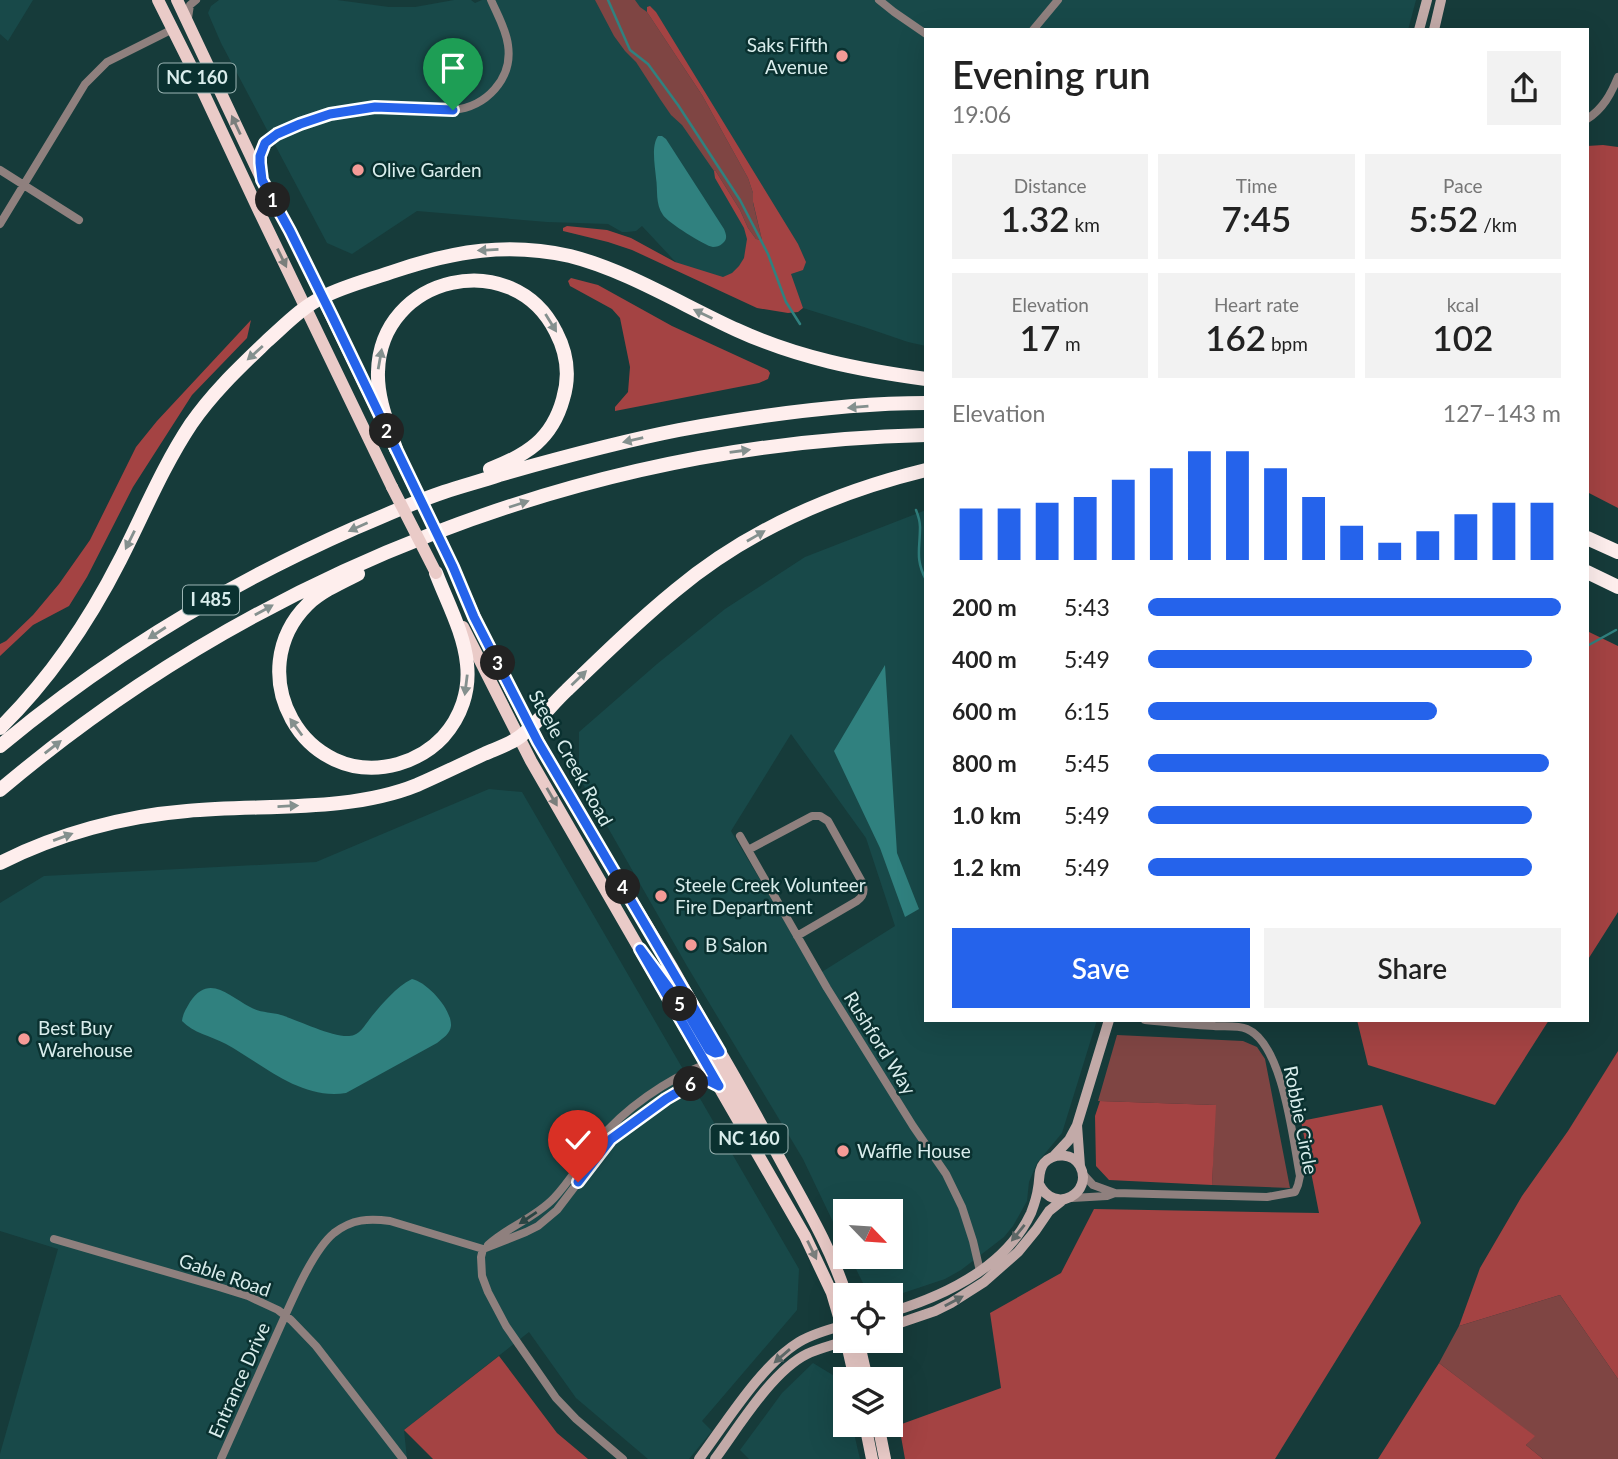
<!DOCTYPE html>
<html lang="en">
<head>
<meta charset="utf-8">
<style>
	:root { --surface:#fff; --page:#f2f2f2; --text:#222; --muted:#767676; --accent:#2563eb }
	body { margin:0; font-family:Lato,sans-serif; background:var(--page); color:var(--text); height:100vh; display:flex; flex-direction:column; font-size:26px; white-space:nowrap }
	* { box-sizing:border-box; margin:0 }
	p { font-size:23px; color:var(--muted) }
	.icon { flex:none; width:38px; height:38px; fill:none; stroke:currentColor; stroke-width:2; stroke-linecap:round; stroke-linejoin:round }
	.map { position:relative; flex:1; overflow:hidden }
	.panel { position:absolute; left:924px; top:28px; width:665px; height:994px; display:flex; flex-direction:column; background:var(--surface); border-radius:0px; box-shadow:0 7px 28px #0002 }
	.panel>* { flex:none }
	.needle { width:46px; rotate:115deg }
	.buttons { position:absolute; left:833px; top:1199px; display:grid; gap:14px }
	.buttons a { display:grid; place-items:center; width:70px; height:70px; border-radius:0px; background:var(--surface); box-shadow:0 7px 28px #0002; font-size:35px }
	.pin { position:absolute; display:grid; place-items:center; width:60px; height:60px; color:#fff; margin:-72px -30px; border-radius:50% 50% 50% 0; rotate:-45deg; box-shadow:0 0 7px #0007 }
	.pin .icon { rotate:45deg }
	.km { position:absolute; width:35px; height:35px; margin:-18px; border-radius:50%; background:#222; color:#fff; font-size:19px; line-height:35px; text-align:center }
	.round { display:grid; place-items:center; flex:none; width:74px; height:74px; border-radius:0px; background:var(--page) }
	.head { display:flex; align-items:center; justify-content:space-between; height:119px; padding:0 28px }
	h1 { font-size:38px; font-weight:600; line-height:52px }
	.stats { display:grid; grid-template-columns:repeat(3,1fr); gap:10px; height:119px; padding:7px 28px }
	.stats div { display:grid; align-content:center; border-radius:0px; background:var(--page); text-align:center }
	.stats b { font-size:35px; font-weight:600 }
	.stats small { font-size:19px; font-weight:400 }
	.stats p { font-size:19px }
	.chart { height:196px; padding:14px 28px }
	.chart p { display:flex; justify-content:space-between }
	.chart svg { width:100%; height:126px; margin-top:7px; stroke:var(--accent); stroke-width:6 }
	.primary-button { display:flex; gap:14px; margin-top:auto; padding:14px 28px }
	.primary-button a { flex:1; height:80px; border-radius:0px; background:var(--accent); color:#fff; font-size:28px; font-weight:600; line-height:80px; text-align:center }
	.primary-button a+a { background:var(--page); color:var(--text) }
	ul { padding:0 28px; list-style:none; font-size:23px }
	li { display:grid; grid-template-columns:112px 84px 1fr; align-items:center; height:52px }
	li i { height:18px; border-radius:9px; background:var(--accent) }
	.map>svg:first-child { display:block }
	.built { fill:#184949; fill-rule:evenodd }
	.green { fill:#7f4543 }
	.forest { fill:#a44343 }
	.water { fill:#30817f }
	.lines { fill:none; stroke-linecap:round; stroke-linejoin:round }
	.stream { stroke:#30817f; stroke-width:2.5 }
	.street { stroke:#8f807e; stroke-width:8 }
	.secondary { stroke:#c2aaa8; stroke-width:10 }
	.primary { stroke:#eacbc8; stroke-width:12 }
	.highway { stroke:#feeeed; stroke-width:14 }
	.primary-bridge { stroke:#eacbc8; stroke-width:12 }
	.oneway { fill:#7a7e7c }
	.oneway2 { fill:#84908e }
	.oneway3 { fill:#2b4544 }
	.oneway4 { fill:#5d6766 }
	.route-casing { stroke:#fff; stroke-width:14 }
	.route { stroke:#2563eb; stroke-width:9 }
	.poi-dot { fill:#f59b97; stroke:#0a3130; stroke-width:2.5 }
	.labels { text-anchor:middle; stroke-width:5; stroke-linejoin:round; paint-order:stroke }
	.shield { fill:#0a3130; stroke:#9bb5b4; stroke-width:2 }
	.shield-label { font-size:18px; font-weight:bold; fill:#d9edec }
	.poi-label { font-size:19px; fill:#d9edec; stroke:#0a3130; text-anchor:start }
	.street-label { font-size:19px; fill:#d9edec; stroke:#0a3130 }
</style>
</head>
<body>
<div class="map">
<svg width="1618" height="1459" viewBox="0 0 1618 1459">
	<rect width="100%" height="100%" fill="#163b3a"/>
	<path class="built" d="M0 0H33L8 41 0 34Z
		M219 0H337L389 7H415L454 0H471L475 3 482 0H1416L1408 30H926V346L908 342 864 327 684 271 642 226 636 231 627 232H622L608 224 547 222 417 211 352 254 327 243 221 43 208 13 211 6Z
		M926 510V1020H1097L1062 1133 1037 1163 1029 1182 1027 1201 1013 1226 1004 1237 961 1270 945 1279 891 1297V1295H875L866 1289 850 1257 891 1256V1211H845V1247L803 1159 687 966 579 777V732L657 664 725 609 805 557ZM791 734 866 838 895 926 817 975 731 831Z
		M489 789 522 792 799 1269 797 1310 702 1421 712 1431 689 1459H648L576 1398 529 1332 404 1430 407 1459H0V1454L58 1249 0 1231V903L44 876 316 862Z
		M813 1363 841 1380 845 1397V1424L852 1425 860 1459H749L740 1450 782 1393Z"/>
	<path class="green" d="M595 0H635L640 7 647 12 702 95 748 178 753 193V203L762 240 756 239 748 228 740 210 715 170 714 171 682 125 671 115 660 99 636 62 625 51 614 36Z
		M1117 1035 1243 1041 1257 1047 1265 1059 1290 1188 1212 1185 1215 1105 1098 1101Z
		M1560 1295 1618 1379V1459H1543L1526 1445 1534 1436 1439 1363 1459 1326Z"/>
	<path class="forest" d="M650 6 656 12 798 244 806 262 803 270 791 274 803 308 798 312 788 313 757 308 632 250 608 242 563 231V228L567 226 607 230 631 238 675 262 723 277 732 273 739 266 744 258 747 239 744 228 715 178 714 171 715 170 740 210 748 228 756 239 762 240 753 202V193L748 178 702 95 647 12V7Z
		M1603 145 1618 147V508L1587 492V146Z
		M571 278 598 285 672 326 768 370 770 373 768 379 759 383 615 411V407L628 392 630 367 620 318 612 309 570 286 568 281Z
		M251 320 247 338 192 395 133 487 87 577 69 606 33 625 0 656V644L6 641 33 615 59 584 90 540 136 447 157 421Z
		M1587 631 1618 646V912L1587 961Z
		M1357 1020H1549L1495 1105 1368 1065Z
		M1618 1051V1379L1560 1295 1459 1326 1480 1268 1522 1196 1568 1131Z
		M1100 1101 1216 1105 1212 1185 1109 1180 1096 1166 1095 1116Z
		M1382 1105 1421 1223 1275 1459H905L899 1425 1001 1388 990 1313 1061 1273 1094 1209 1319 1213 1301 1121Z
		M499 1356 557 1433 588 1459H433L404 1430Z
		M1439 1363 1535 1436 1526 1445 1543 1459H1378Z"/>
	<path class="water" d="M658 136H662L666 139 724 229C726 234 728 239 723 243 720 246 716 247 713 247 705 246 667 222 663 215 655 204 658 190 656 178 655 166 651 146 658 136Z
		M885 665 897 853 919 909 905 917 880 848 834 751Z
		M412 979C427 982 452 1009 451 1026 450 1034 443 1038 437 1043L346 1093C300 1100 264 1065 226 1044 211 1036 193 1033 182 1021 183 1013 186 1009 190 1002 209 973 229 996 250 1007 260 1013 271 1012 281 1015 298 1020 339 1041 354 1035 361 1033 367 1022 372 1016 383 1003 396 987 412 979Z"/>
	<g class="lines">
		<path class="stream" d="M608 0 630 50 648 64 678 105 740 200 768 254 786 302 800 324
			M916 510C918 515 920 521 920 527 920 549 915 559 926 580
			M1587 646 1616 630"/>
		<path class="street" d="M879 0 894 12 926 34
			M188 18 190 5 196 0
			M1033 30 1058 0
			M1587 119C1603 109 1611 94 1618 77
			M0 170 79 220
			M261 170C257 147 271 136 291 127 317 117 345 108 373 107 400 106 427 112 453 110 486 107 513 79 508 45 506 29 497 14 491 0
			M0 224 85 84 107 62 173 29
			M740 836 827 988 913 1126 946 1174 962 1207 973 1241 980 1271
			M748 850 812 816H820L828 821 862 882C865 890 864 896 857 901L797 936
			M1083 1174 1093 1185 1115 1193
			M1072 1198 1107 1196 1115 1193 1267 1197 1295 1192 1298 1185 1300 1176C1293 1140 1283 1044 1247 1029 1237 1025 1224 1027 1214 1026 1191 1025 1168 1022 1145 1020
			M54 1239 219 1287 248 1296 278 1310 291 1320 316 1346 403 1459
			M488 1245C509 1226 535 1218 554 1198 570 1181 582 1160 597 1142 625 1108 666 1080 706 1064
			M483 1249 481 1257 482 1276 488 1292 506 1326 556 1398 576 1419 623 1459
			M221 1459C239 1418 258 1377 276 1336 289 1308 311 1252 334 1233 352 1219 369 1218 390 1221L483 1249 526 1232 538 1226 557 1210 611 1139 622 1130 666 1099 697 1081H709L717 1085"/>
		<path class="secondary" d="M1419 30 1427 0
			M1434 30 1441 0
			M1077 1125 1080 1166
			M1054 1156 1069 1140 1077 1125 1109 1020
			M891 1312C944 1296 1006 1267 1031 1213 1034 1205 1037 1197 1038 1188 1040 1179 1038 1170 1044 1163 1054 1152 1073 1153 1080 1166 1094 1192 1055 1216 1039 1184
			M891 1326 935 1311 951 1303 984 1282 1018 1252 1036 1230 1049 1211 1064 1199
			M699 1459C726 1423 761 1365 799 1342 812 1334 830 1329 845 1325
			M715 1459C738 1428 772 1371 807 1354 820 1348 834 1345 848 1340"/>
		<path class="primary" d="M158 0 190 64 258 209 392 487
			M177 0 262 180 290 231 382 421
			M392 441 410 479
			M453 567C511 708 594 837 672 967 688 995 703 1023 719 1050 741 1087 761 1124 781 1161 805 1205 831 1248 846 1295
			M463 627 531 761 805 1236 832 1293 845 1337
			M677 998 688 1014 710 1051
			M706 1064 715 1065 720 1070 739 1102 751 1120
			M846 1340 855 1379
			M858 1340 867 1379
			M865 1424 872 1459
			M878 1424 885 1459"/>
		<path class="highway" d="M396 449C388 424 377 398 378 372 380 275 513 245 556 332 567 353 570 376 563 399 552 439 527 455 490 469
			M1587 538 1618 552
			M1587 572 1618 587
			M358 574C340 583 322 591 308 604 239 672 304 790 398 764 415 759 431 750 443 737 461 717 470 691 467 664 464 633 447 602 436 573
			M0 728C50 679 88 623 120 560 143 515 163 466 191 424 213 392 240 367 267 341 284 326 302 307 323 297 344 286 372 279 395 271 454 251 508 242 570 256 626 270 684 306 737 330 798 358 860 370 926 379
			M0 746C107 657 228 584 355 528 384 516 414 502 444 492 462 486 481 481 499 475 559 458 618 442 679 430 760 415 843 403 926 403
			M0 790C256 573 589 442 926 435
			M0 863C57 834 124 816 187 811 261 804 348 813 417 785 440 775 462 764 484 754 495 749 508 745 518 738 534 727 552 704 567 690 602 656 638 621 676 590 748 530 836 492 926 470"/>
		<path class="primary-bridge" d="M410 479 453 567
			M392 487 436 573"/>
	</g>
	<defs><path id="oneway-solid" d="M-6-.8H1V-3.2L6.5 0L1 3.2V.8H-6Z" transform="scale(1.75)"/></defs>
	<g class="oneway">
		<use href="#oneway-solid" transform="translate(236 125) rotate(-115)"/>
		<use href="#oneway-solid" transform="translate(282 258) rotate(64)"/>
		<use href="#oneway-solid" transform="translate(552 797) rotate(60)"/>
		<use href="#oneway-solid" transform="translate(812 1250) rotate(64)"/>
	</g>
	<g class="oneway2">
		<use href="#oneway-solid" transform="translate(488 250) rotate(177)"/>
		<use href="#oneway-solid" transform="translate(703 314) rotate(-154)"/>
		<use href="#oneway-solid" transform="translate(551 323) rotate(58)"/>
		<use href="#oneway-solid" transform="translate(255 353) rotate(138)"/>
		<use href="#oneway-solid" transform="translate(380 359) rotate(-80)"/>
		<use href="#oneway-solid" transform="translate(858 407) rotate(175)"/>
		<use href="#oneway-solid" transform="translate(633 440) rotate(167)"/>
		<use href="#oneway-solid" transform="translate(740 451) rotate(-8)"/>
		<use href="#oneway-solid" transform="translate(519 504) rotate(-18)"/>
		<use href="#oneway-solid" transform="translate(358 527) rotate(156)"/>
		<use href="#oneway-solid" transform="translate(756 536) rotate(-30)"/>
		<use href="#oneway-solid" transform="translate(130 540) rotate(116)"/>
		<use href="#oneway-solid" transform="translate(264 610) rotate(-29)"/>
		<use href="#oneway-solid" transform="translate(157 633) rotate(147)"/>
		<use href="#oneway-solid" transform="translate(579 678) rotate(-44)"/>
		<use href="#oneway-solid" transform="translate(466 685) rotate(97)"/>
		<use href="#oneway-solid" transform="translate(296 727) rotate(-126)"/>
		<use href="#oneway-solid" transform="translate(53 747) rotate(-38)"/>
		<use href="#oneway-solid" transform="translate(288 806) rotate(-3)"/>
		<use href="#oneway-solid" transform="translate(63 837) rotate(-20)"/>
	</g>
	<use class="oneway3" href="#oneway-solid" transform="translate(528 1218) rotate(146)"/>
	<g class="oneway4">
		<use href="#oneway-solid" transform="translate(1018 1233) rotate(129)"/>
		<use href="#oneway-solid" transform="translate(954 1301) rotate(-28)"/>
		<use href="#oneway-solid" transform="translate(782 1356) rotate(139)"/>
	</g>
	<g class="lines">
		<g class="route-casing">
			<path id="route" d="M453 110 375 107 330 114 300 124 277 134 265 143 260 156V163L262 180 290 231 332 316 453 567 474 617 538 742 720 1052 715 1053 709 1050 688 1014 640 949 719 1086 709 1081H697L666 1099 611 1139 578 1182"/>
		</g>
		<use href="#route" class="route"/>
	</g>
	<g class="poi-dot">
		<circle cx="842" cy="56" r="7"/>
		<circle cx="358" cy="170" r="7"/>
		<circle cx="661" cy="896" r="7"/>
		<circle cx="691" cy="945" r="7"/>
		<circle cx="24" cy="1039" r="7"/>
		<circle cx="843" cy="1151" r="7"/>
	</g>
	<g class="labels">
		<g class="shield">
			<rect x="158.5" y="63.5" width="77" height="29" rx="5"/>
			<rect x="183" y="585.5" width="56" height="29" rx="5"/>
			<rect x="710.5" y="1124.5" width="77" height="29" rx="5"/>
		</g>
		<g class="shield-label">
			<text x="197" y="84">NC 160</text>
			<text x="211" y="606">I 485</text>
			<text x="749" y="1145">NC 160</text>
		</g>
		<g class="poi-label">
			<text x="828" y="52" text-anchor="end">Saks Fifth<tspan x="828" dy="22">Avenue</tspan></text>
			<text x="372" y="177">Olive Garden</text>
			<text x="675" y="892">Steele Creek Volunteer<tspan x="675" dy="22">Fire Department</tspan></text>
			<text x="705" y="952">B Salon</text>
			<text x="38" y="1035">Best Buy<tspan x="38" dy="22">Warehouse</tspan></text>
			<text x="857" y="1158">Waffle House</text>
		</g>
		<g class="street-label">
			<text transform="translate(571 758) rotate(61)" y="7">Steele Creek Road</text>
			<text transform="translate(880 1043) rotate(58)" y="7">Rushford Way</text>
			<text transform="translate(1301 1120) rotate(79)" y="7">Robbie Circle</text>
			<text transform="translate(225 1275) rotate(19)" y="7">Gable Road</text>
			<text transform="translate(239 1380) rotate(-66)" y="7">Entrance Drive</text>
		</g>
	</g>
</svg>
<div class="buttons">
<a><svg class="needle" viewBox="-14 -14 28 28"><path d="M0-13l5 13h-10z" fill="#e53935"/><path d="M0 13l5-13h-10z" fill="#767676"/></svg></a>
<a><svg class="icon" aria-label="locate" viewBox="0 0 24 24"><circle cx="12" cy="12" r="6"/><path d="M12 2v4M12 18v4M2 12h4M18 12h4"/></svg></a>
<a><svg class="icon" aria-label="layers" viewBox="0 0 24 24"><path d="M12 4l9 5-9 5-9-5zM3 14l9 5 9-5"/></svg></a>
</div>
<div class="pin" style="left:453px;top:110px;background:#1e9e55"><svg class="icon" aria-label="arrive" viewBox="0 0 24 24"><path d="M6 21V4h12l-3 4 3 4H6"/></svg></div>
<div class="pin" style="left:578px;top:1182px;background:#d93025"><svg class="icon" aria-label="check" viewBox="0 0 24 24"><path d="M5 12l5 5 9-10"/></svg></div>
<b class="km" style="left:273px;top:200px">1</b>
<b class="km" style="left:387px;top:431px">2</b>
<b class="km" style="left:498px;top:663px">3</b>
<b class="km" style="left:623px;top:887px">4</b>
<b class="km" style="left:680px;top:1004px">5</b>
<b class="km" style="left:691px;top:1084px">6</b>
<section class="panel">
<div class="head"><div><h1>Evening run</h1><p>19:06</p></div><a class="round"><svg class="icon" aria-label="share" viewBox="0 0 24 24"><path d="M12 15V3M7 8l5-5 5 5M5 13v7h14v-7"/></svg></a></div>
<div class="stats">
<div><p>Distance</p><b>1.32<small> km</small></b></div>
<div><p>Time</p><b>7:45</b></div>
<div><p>Pace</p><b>5:52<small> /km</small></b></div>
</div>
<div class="stats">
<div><p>Elevation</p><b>17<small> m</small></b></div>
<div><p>Heart rate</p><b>162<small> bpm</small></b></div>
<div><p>kcal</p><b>102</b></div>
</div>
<div class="chart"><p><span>Elevation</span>127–143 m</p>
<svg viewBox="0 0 160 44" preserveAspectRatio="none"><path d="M5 44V26M15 44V26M25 44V24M35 44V22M45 44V16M55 44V12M65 44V6M75 44V6M85 44V12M95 44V22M105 44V32M115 44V38M125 44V34M135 44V28M145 44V24M155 44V24"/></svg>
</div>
<ul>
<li><b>200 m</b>5:43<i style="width:100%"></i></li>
<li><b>400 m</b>5:49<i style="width:93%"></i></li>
<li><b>600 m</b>6:15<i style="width:70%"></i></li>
<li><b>800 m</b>5:45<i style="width:97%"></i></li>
<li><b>1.0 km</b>5:49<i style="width:93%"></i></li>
<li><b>1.2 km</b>5:49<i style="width:93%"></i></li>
</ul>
<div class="primary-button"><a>Save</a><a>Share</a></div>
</section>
</div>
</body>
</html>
